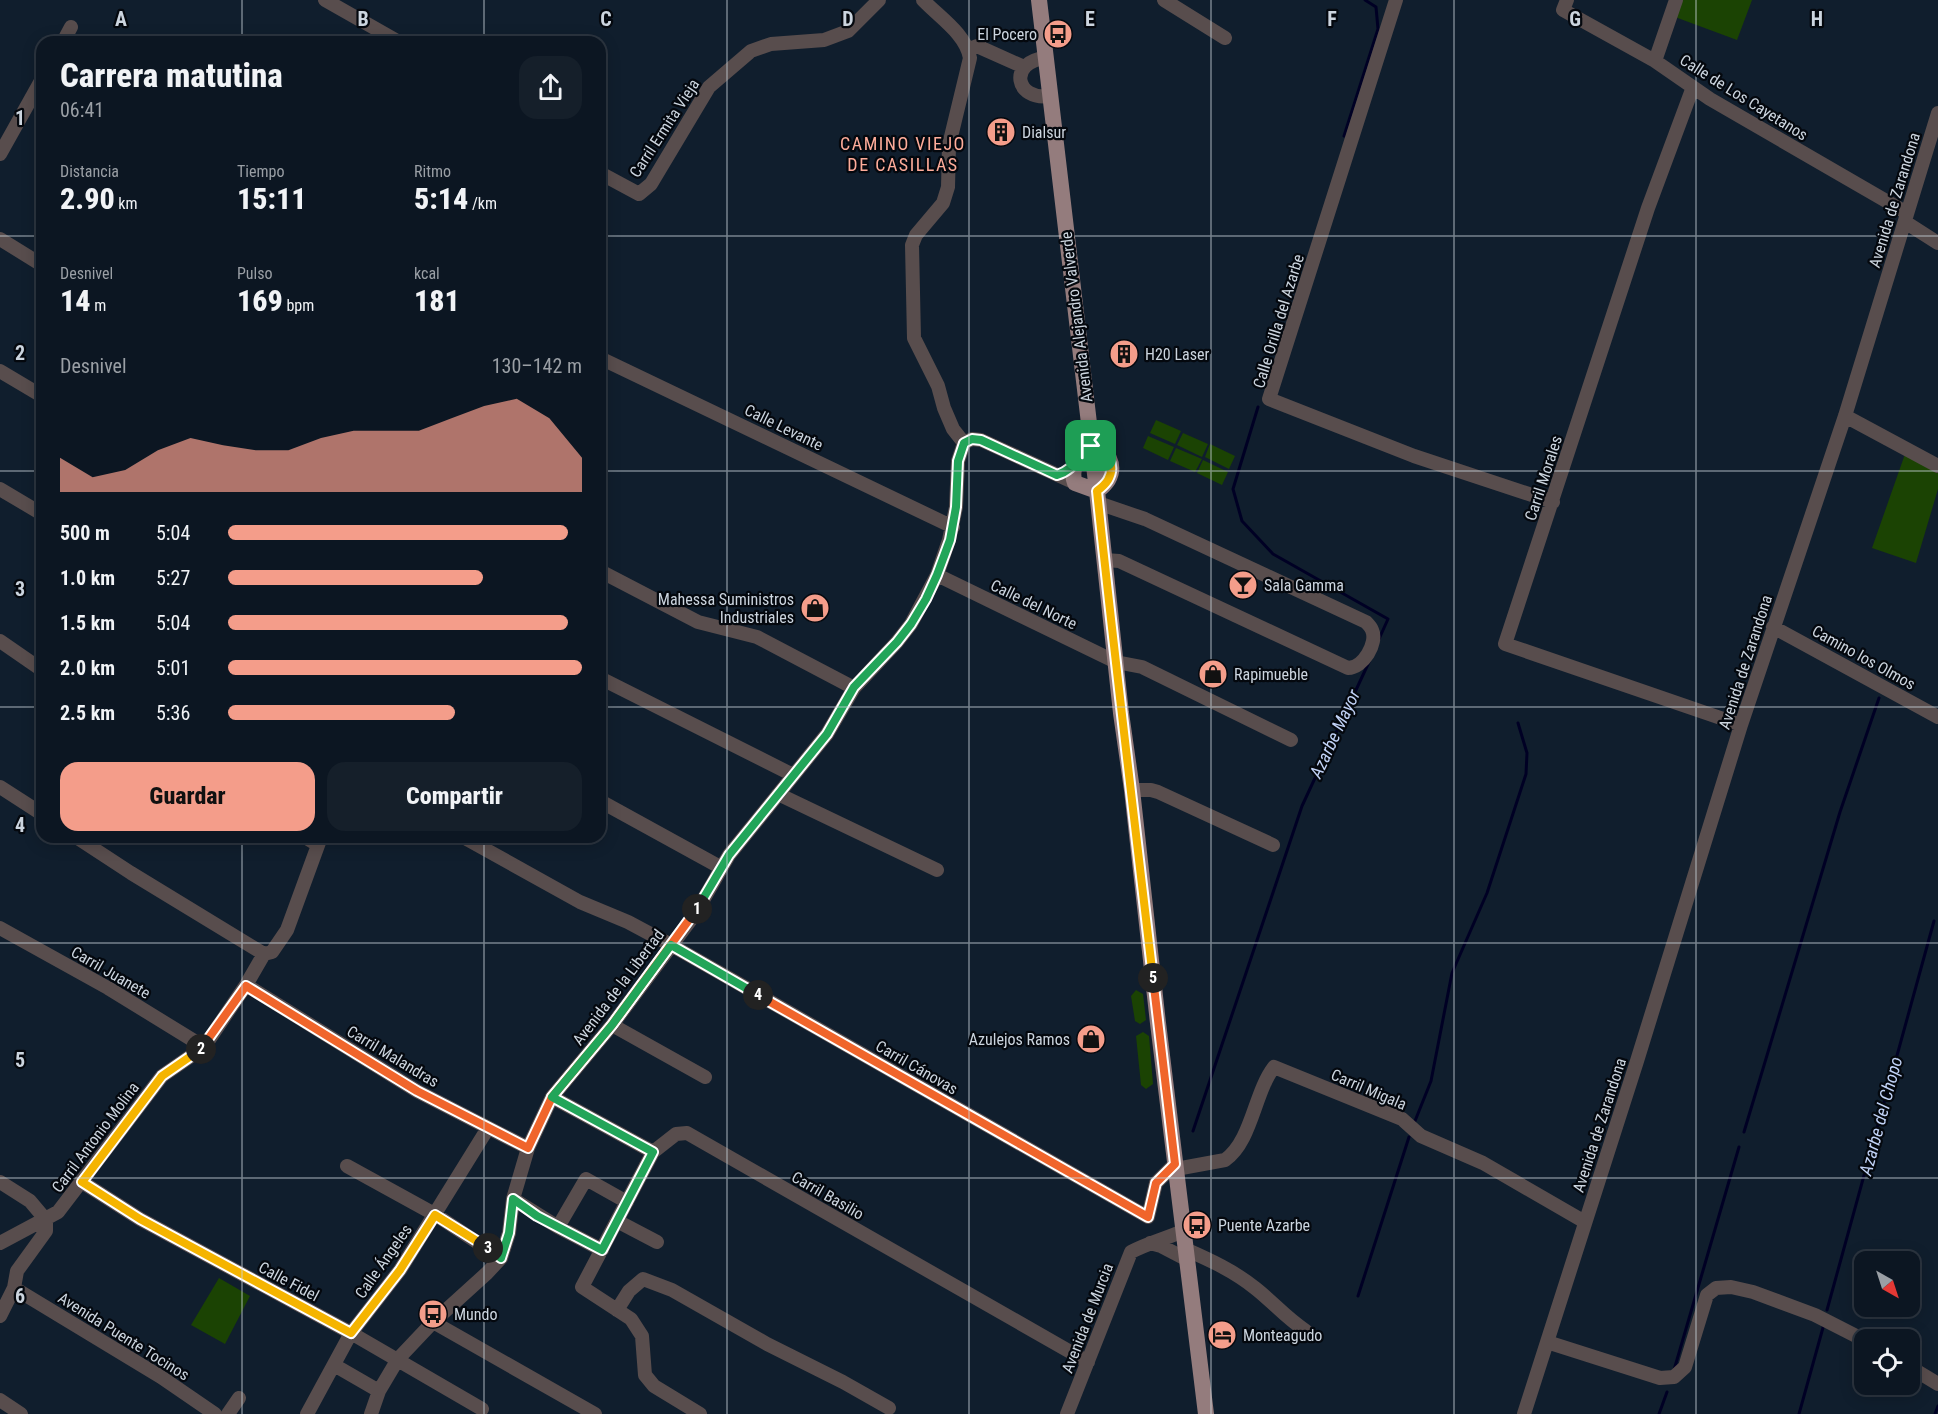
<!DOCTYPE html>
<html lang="es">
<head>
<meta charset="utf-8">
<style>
	:root { --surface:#0c1622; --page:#151f2a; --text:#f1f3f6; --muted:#9a9fa5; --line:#2c3540; --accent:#f49d8a }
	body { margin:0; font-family:"Roboto Condensed",sans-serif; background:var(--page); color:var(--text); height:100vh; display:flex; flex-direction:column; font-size:22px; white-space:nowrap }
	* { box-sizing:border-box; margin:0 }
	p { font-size:20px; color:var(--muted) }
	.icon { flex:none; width:33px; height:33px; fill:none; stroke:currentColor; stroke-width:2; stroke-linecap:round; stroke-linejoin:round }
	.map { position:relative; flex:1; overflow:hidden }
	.drawer { position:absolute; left:36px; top:36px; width:570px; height:807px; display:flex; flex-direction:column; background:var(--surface); border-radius:18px; box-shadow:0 3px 15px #0003,0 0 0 2px var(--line) }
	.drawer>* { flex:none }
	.needle { width:39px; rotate:141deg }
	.controls { position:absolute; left:1854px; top:1251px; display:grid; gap:12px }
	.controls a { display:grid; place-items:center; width:66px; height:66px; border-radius:12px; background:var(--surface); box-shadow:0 3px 15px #0003,0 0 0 2px var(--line); font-size:30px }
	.pin { position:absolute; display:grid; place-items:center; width:51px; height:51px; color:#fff; margin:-26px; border-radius:12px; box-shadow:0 3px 9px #0006 }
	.km { position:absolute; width:30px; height:30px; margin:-15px; border-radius:50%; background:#222; color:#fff; font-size:16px; line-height:30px; text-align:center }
	.round { display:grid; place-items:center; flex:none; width:63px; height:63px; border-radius:18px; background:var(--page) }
	.headline { display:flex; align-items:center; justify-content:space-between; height:102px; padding:0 24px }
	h1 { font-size:33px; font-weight:800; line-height:45px }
	.metrics { display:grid; grid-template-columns:repeat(3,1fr); gap:9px; height:102px; padding:6px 24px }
	.metrics div { display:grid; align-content:center }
	.metrics b { font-size:30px; font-weight:800 }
	.metrics small { font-size:16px; font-weight:400 }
	.metrics p { font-size:16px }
	.chart { height:168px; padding:12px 24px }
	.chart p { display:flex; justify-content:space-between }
	.chart svg { width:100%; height:108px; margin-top:6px; fill:var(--accent); opacity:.7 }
	.cta { display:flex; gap:12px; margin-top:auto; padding:12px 24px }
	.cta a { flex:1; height:69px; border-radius:18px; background:var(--accent); color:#111; font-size:24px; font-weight:800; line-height:69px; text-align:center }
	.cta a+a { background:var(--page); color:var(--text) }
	ul { padding:0 24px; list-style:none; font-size:20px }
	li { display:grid; grid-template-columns:96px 72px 1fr; align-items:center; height:45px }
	li i { height:15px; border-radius:8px; background:var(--accent) }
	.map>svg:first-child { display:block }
	.green { fill:#1b4303 }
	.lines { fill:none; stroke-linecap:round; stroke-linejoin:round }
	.stream { stroke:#000024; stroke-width:3 }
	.minor { stroke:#584d4d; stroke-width:14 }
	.major { stroke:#947c7d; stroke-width:16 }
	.split-1-casing { stroke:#fff; stroke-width:12 }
	.split-2-casing { stroke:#fff; stroke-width:12 }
	.split-3-casing { stroke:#fff; stroke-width:12 }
	.split-4-casing { stroke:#fff; stroke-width:12 }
	.split-5-casing { stroke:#fff; stroke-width:12 }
	.split-6-casing { stroke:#fff; stroke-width:12 }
	.split-1 { stroke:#22a559; stroke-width:8 }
	.split-2 { stroke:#f0652b; stroke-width:8 }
	.split-3 { stroke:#f5b400; stroke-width:8 }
	.split-4 { stroke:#22a559; stroke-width:8 }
	.split-5 { stroke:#f0652b; stroke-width:8 }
	.split-6 { stroke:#f5b400; stroke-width:8 }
	.grid { fill:none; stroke:#ccd5df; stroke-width:1.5; stroke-opacity:0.55 }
	.labels { text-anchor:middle; stroke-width:4.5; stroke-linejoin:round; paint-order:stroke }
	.poi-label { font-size:16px; fill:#ccd5df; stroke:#04080e; text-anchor:start }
	.street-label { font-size:16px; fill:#ccd5df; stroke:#04080e }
	.neighbourhood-label { font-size:18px; letter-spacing:1.5px; fill:#feac9a; stroke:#04080e }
	.water-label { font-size:18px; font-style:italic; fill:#c1d2f6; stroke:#04080e }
	.grid-label { font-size:20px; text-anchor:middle; font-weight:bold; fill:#ccd5df; stroke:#04080e; stroke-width:4.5; stroke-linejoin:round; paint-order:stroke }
</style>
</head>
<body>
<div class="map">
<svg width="1938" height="1414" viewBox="0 0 1938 1414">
	<rect width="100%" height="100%" fill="#101e2d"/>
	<path class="green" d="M1681 0H1752L1737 40 1675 17Z
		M1156 420 1181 431 1175 444 1150 433Z
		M1183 433 1208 444 1202 457 1177 445Z
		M1148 436 1174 447 1168 460 1143 448Z
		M1210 444 1235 456 1229 469 1205 457Z
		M1176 448 1202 459 1195 472 1170 461Z
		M1905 454 1938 471V489L1916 563 1872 548Z
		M1203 460 1228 472 1222 485 1197 473Z
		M1136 990 1143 994 1146 1020 1140 1024 1135 1021 1131 996Z
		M1143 1032 1149 1036 1153 1084 1146 1089 1141 1085 1136 1036Z
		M219 1278 250 1296 225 1344 191 1325Z"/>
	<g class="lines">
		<path class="stream" d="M1344 136 1378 29 1376 7 1365 0
			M1258 407 1233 489 1242 521 1273 554 1388 619 1379 639
			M1415 1121 1431 1081 1452 973 1487 893 1526 774 1527 753 1518 723
			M1193 1131 1302 806 1369 662
			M1744 1132 1840 812 1879 698
			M1358 1296 1409 1137
			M1827 1310 1934 921
			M1674 1370 1739 1147
			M1659 1414 1667 1392
			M1799 1414 1824 1324
			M1935 1414 1938 1406"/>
		<path class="minor" d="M325 0 399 42
			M923 0C939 17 966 34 970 58L949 145 948 187 943 203 916 235 912 245 914 338 938 386 944 408 953 429 964 443
			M1164 0 1225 38
			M1396 0 1269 399 1414 456 1553 502
			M1567 0 1563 10 1655 61 1710 99 1907 213
			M63 42 71 27
			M969 49 977 46 1024 67
			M1045 58C1008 62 1015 101 1050 96
			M1655 61 1676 0
			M1693 87 1648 208 1505 644 1741 725
			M0 154 42 79
			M600 173 639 194 651 184 709 87 751 51 771 44 824 40 848 31 879 0
			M1905 222 1938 243
			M0 239 42 265
			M600 358 953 527
			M0 371 42 396
			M1845 416 1938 466
			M964 443 972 439 981 440 1075 483
			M0 489 42 514
			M1098 503 1145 519 1366 622C1368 624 1371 627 1372 630 1378 643 1363 668 1348 668L1119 561 1105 560
			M600 571 698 622 757 637 854 688
			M937 575 1116 662 1142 667 1291 740
			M1773 627 1938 717
			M0 641 42 670
			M600 678 793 775
			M0 787 42 814
			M1132 790H1151L1158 792 1273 845
			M778 794 937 870
			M600 801 720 867
			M76 837 131 873 264 954
			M305 837 318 845
			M463 837 580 902 628 922 671 945 1148 1217 1156 1183 1175 1164
			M0 928 108 988 204 1047
			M246 985 417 1091 528 1148
			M612 1025 705 1077
			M552 1097 653 1152 676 1134 687 1133 1088 1362
			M653 1152 582 1287 631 1319 642 1336 645 1375 654 1386 700 1414
			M347 1166 436 1215 501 1258
			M1176 1169 1225 1160C1252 1141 1254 1093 1274 1067L1402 1119 1421 1136 1483 1163 1585 1222
			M0 1182 30 1201 46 1220V1231L17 1271 14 1288 0 1316
			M82 1182 140 1219 351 1333 482 1409
			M513 1199 558 1227 586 1179 627 1202
			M617 1221 657 1242
			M558 1227 602 1250
			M0 1243 58 1212 162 1076 204 1047 246 985 264 954 272 952 287 930 321 837
			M1150 1243 1161 1246 1186 1259
			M1185 1249C1210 1260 1234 1271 1255 1288 1273 1302 1286 1318 1306 1331
			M14 1288 161 1377 215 1414
			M617 1310 629 1291 643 1279 672 1290 767 1344 843 1382 889 1408
			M433 1322 595 1414
			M1547 1342 1660 1378 1674 1377 1685 1367 1707 1295 1716 1288 1731 1287 1753 1292 1815 1315 1864 1340
			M334 1365 379 1391
			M1910 1367 1938 1384
			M0 1400 21 1414
			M228 1414 239 1398
			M307 1414 351 1333 400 1270 488 1128
			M371 1414 379 1391 398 1359 433 1322 487 1273 501 1258 509 1233 513 1199 528 1148 552 1097 612 1025 695 914 729 855 827 734 854 688 897 642 911 624 937 575 949 540 956 507 958 461 964 443
			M1067 1414 1131 1252C1148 1243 1165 1239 1183 1231
			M1524 1414 1637 1061 1741 725 1845 416 1938 113"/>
		<path class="major" d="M1039 0 1097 491 1121 713 1132 790 1158 1023 1206 1414
			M1091 446C1108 447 1116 466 1108 480 1105 485 1101 488 1097 491L1075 483C1069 468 1080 454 1091 446Z"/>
	</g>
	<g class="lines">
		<g class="split-1-casing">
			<path id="split-1" d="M697 909 729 855 827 734 854 687 897 642 911 624 926 599 937 575 950 540 956 507 958 461 964 443 972 439 981 440 1057 475C1076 469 1077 456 1091 446"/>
		</g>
		<g class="split-2-casing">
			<path id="split-2" d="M201 1049 246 986 417 1091 528 1148 552 1097 612 1025 697 909"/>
		</g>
		<g class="split-3-casing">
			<path id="split-3" d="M201 1049 162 1076 82 1182 140 1219 351 1333 400 1270 435 1215 488 1248"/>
		</g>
		<g class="split-4-casing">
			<path id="split-4" d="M488 1248 501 1258 509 1233 513 1199 537 1216 602 1250 653 1152 552 1097 612 1025 671 945 758 995"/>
		</g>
		<g class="split-5-casing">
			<path id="split-5" d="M758 995 1148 1217 1156 1183 1175 1164 1153 978"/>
		</g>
		<g class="split-6-casing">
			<path id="split-6" d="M1091 446C1108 447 1116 466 1108 480 1105 485 1101 488 1097 491 1114 654 1134 816 1153 978"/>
		</g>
		<use href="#split-1" class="split-1"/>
		<use href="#split-2" class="split-2"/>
		<use href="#split-3" class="split-3"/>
		<use href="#split-4" class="split-4"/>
		<use href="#split-5" class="split-5"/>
		<use href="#split-6" class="split-6"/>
	</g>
	<path class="grid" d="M242 0V42M484 0V42M727 0V1414M969 0V1414M1211 0V1414M1454 0V1414M1696 0V1414M0 236H42M600 236H1938M0 471H42M600 471H1938M0 707H42M600 707H1938M242 837V1414M484 837V1414M0 943H1938M0 1178H1938"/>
	<defs>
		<g id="bus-disc" transform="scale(1.5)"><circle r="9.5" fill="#f49d8a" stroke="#04080e"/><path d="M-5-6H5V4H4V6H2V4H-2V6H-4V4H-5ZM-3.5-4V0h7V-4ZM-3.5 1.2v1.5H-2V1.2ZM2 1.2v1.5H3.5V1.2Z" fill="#111"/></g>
		<g id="building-disc" transform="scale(1.5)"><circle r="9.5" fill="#f49d8a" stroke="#04080e"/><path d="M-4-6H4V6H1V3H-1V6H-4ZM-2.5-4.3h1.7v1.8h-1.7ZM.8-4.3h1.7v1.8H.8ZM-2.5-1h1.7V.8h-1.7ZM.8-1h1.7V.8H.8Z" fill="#111"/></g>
		<g id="bar-disc" transform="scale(1.5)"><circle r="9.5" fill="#f49d8a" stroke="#04080e"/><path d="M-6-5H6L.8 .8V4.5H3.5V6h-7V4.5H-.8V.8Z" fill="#111"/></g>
		<g id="shop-disc" transform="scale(1.5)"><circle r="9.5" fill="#f49d8a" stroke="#04080e"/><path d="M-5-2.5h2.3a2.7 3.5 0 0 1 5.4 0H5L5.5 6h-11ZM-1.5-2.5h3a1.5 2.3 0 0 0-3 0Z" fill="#111"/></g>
		<g id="hotel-disc" transform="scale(1.5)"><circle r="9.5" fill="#f49d8a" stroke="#04080e"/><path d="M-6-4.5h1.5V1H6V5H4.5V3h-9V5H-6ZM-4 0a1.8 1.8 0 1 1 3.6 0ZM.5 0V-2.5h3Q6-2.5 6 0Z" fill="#111"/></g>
	</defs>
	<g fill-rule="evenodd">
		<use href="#bus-disc" x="1058" y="34"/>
		<use href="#building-disc" x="1001" y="132"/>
		<use href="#building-disc" x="1124" y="354"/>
		<use href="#bar-disc" x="1243" y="585"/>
		<use href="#shop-disc" x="815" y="608"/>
		<use href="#shop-disc" x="1213" y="674"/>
		<use href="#shop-disc" x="1091" y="1039"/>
		<use href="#bus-disc" x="1197" y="1225"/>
		<use href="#bus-disc" x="433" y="1314"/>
		<use href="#hotel-disc" x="1222" y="1335"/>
	</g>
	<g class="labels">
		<g class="poi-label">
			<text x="1037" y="40" text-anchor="end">El Pocero</text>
			<text x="1022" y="138">Dialsur</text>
			<text x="1145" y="360">H20 Laser</text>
			<text x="1264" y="591">Sala Gamma</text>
			<text x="794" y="605" text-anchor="end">Mahessa Suministros<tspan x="794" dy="18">Industriales</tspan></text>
			<text x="1234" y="680">Rapimueble</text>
			<text x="1070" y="1045" text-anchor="end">Azulejos Ramos</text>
			<text x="1218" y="1231">Puente Azarbe</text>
			<text x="454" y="1320">Mundo</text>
			<text x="1243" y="1341">Monteagudo</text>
		</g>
		<g class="street-label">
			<text transform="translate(1744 97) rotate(32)" y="6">Calle de Los Cayetanos</text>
			<text transform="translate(664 128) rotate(-57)" y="6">Carril Ermita Vieja</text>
			<text transform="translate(1894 200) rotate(-73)" y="6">Avenida de Zarandona</text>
			<text transform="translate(1076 317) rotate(-97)" y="6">Avenida Alejandro Valverde</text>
			<text transform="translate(1278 321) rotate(-73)" y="6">Calle Orilla del Azarbe</text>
			<text transform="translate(784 427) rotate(26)" y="6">Calle Levante</text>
			<text transform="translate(1543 478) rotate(-72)" y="6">Carril Morales</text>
			<text transform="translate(1034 604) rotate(26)" y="6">Calle del Norte</text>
			<text transform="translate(1864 657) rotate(29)" y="6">Camino los Olmos</text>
			<text transform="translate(1745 662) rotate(-72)" y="6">Avenida de Zarandona</text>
			<text transform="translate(111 972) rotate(30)" y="6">Carril Juanete</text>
			<text transform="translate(618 987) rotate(-53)" y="6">Avenida de la Libertad</text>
			<text transform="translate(393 1056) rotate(31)" y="6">Carril Malandras</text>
			<text transform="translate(917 1067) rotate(30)" y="6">Carril Cánovas</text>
			<text transform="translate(1369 1089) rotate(23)" y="6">Carril Migala</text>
			<text transform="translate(1599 1125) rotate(-72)" y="6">Avenida de Zarandona</text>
			<text transform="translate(95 1137) rotate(-53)" y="6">Carril Antonio Molina</text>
			<text transform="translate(828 1195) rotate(30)" y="6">Carril Basilio</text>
			<text transform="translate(383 1261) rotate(-55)" y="6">Calle Ángeles</text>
			<text transform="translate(289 1281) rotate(28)" y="6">Calle Fidel</text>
			<text transform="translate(1087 1318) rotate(-69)" y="6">Avenida de Murcia</text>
			<text transform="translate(124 1336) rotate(32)" y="6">Avenida Puente Tocinos</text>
		</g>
		<g class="neighbourhood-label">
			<text x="903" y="150">CAMINO VIEJO<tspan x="903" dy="21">DE CASILLAS</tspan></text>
		</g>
		<g class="water-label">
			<text transform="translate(1335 734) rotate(-65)" y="6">Azarbe Mayor</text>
			<text transform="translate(1881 1116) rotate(-75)" y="6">Azarbe del Chopo</text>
		</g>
	</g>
	<g class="grid-label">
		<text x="121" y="26">A</text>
		<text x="363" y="26">B</text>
		<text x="606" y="26">C</text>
		<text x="848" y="26">D</text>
		<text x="1090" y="26">E</text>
		<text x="1332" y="26">F</text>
		<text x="1575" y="26">G</text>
		<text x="1817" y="26">H</text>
		<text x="20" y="125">1</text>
		<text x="20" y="360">2</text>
		<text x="20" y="596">3</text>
		<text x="20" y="832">4</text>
		<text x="20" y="1067">5</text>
		<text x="20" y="1303">6</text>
	</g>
</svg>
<div class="controls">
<a><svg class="needle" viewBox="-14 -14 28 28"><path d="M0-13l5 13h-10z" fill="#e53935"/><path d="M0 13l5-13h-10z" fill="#9a9fa5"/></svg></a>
<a><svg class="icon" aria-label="locate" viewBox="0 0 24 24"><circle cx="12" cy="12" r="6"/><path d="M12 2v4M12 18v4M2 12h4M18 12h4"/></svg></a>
</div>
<div class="pin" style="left:1091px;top:446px;background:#1e9e55"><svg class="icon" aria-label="arrive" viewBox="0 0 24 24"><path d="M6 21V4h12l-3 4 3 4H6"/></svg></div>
<b class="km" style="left:697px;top:909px">1</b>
<b class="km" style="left:201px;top:1049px">2</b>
<b class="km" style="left:488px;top:1248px">3</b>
<b class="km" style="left:758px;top:995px">4</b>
<b class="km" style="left:1153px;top:978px">5</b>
<section class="drawer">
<div class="headline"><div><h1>Carrera matutina</h1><p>06:41</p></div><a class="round"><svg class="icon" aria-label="share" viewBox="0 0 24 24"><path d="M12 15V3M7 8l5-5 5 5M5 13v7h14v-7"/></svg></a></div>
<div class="metrics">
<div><p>Distancia</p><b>2.90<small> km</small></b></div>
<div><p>Tiempo</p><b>15:11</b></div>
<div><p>Ritmo</p><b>5:14<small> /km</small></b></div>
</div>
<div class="metrics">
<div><p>Desnivel</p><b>14<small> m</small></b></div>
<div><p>Pulso</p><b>169<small> bpm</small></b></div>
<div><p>kcal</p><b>181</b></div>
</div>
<div class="chart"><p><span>Desnivel</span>130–142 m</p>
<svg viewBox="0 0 160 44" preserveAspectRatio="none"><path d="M0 44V30L10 38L20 35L30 27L40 22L50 25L60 27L70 27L80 22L90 19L100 19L110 19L120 14L130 9L140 6L150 14L160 30V44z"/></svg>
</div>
<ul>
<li><b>500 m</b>5:04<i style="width:96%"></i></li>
<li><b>1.0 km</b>5:27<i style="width:72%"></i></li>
<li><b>1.5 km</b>5:04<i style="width:96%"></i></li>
<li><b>2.0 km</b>5:01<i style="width:100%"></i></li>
<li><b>2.5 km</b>5:36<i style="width:64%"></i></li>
</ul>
<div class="cta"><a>Guardar</a><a>Compartir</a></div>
</section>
</div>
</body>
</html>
